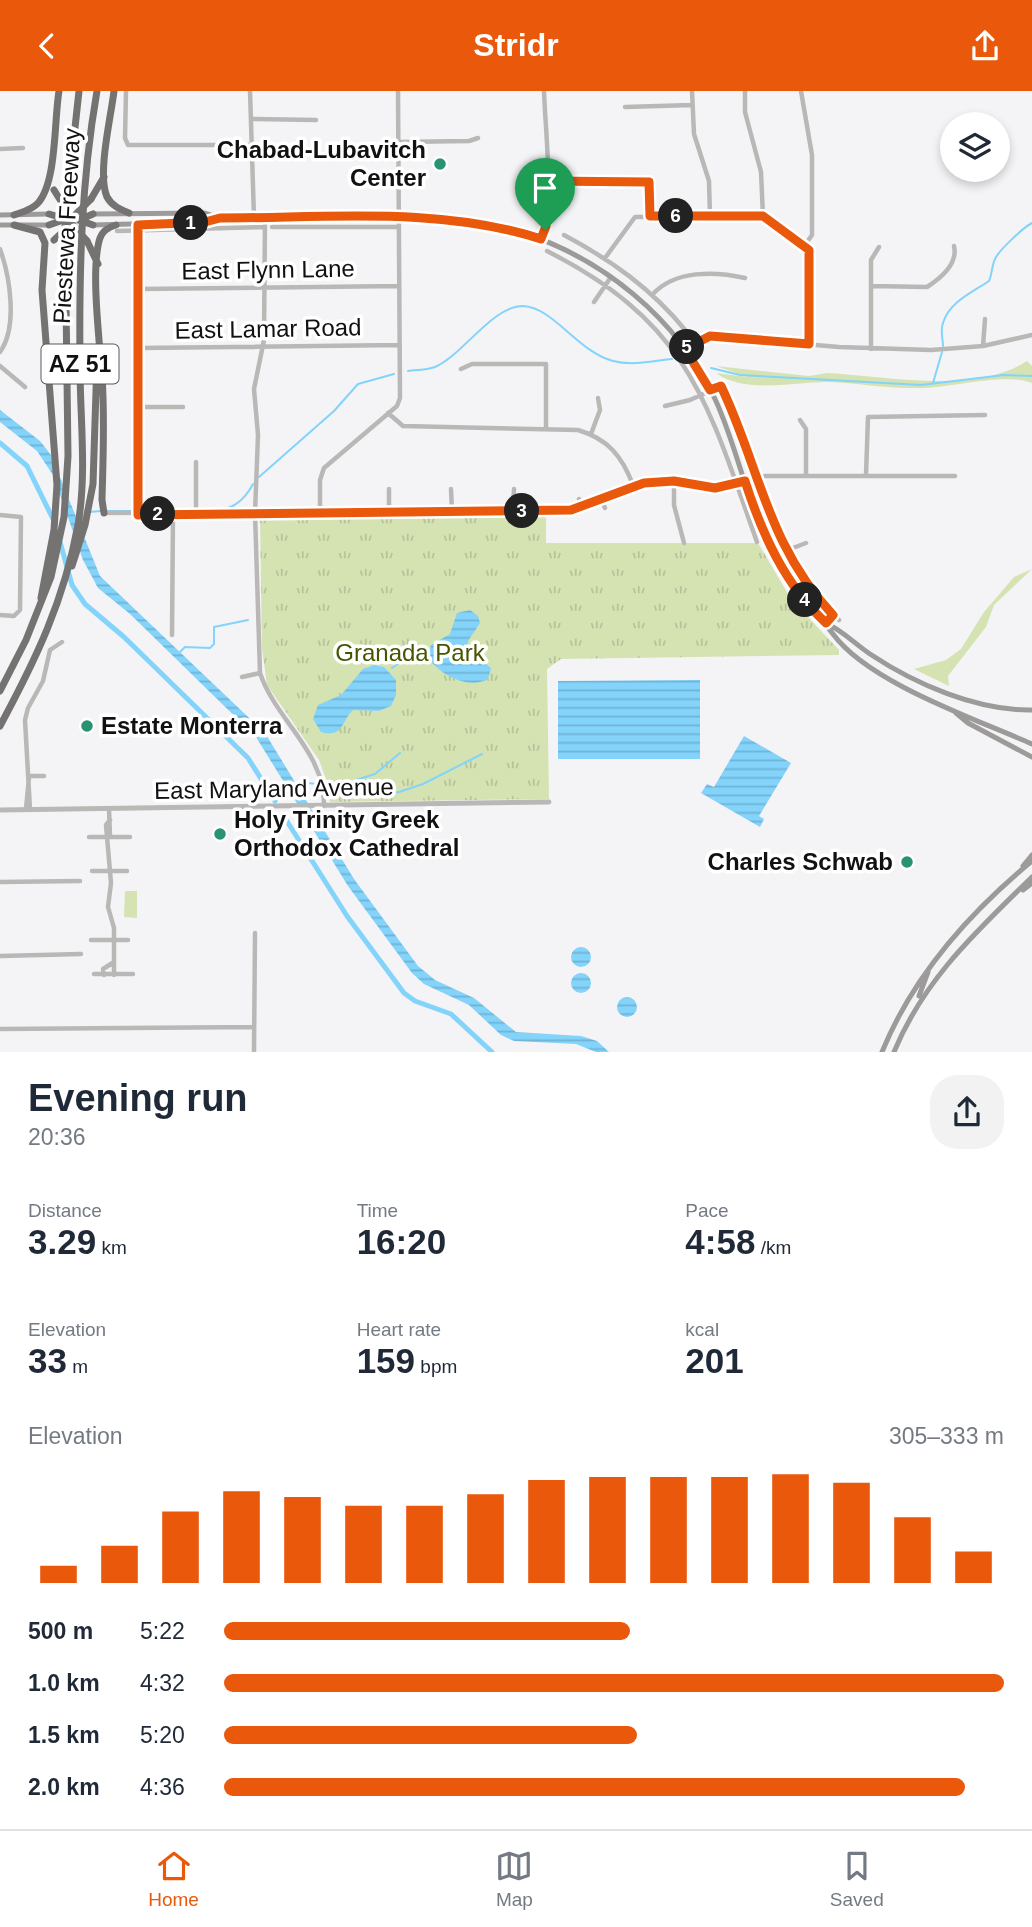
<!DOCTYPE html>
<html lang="en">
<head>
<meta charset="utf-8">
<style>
	:root { --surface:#fff; --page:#f2f2f3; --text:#1f2937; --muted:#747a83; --line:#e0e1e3; --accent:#ea580c }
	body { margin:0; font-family:Arial,sans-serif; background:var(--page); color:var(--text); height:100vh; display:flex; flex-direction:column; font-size:26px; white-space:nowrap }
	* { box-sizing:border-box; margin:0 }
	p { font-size:23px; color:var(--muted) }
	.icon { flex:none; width:38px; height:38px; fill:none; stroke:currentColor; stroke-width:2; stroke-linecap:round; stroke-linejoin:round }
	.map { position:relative; height:961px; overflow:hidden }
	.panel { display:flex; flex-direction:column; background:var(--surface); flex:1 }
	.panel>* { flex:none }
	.tools { position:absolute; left:940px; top:21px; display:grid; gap:14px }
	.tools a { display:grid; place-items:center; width:70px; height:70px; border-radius:50%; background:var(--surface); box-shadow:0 4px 10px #0003; font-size:35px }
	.pin { position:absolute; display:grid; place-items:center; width:60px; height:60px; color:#fff; margin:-72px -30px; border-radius:50% 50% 50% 0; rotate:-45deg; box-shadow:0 0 7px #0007 }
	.pin .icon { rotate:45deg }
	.km { position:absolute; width:35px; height:35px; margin:-18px; border-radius:50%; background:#222; color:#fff; font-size:19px; line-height:35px; text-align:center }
	.round { display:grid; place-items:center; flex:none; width:74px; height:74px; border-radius:28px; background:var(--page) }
	.summary { display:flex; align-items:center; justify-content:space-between; height:119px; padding:0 28px }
	h1 { font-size:38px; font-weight:700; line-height:52px }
	.stats { display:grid; grid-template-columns:repeat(3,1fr); gap:10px; height:119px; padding:7px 28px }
	.stats div { display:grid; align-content:center }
	.stats b { font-size:35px; font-weight:700 }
	.stats small { font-size:19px; font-weight:400 }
	.stats p { font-size:19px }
	.chart { height:196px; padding:14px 28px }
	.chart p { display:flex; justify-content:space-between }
	.chart svg { width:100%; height:126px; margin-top:7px; stroke:var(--accent); stroke-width:6 }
	ul { padding:0 28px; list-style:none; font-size:23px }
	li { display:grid; grid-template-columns:112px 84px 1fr; align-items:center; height:52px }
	li i { height:18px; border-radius:9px; background:var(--accent) }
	header { display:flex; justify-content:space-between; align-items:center; height:91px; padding:0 28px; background:var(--accent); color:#fff; font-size:32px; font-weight:700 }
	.tab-bar { display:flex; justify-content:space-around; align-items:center; height:98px; border-top:2px solid var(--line); background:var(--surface); font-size:19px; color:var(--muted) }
	.tab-bar a { display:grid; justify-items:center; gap:4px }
	.tab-bar .on { color:var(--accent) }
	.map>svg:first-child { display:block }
	.green { fill:#d5e3b3 }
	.park { fill:url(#park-tufts) }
	.water { fill:url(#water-rules) }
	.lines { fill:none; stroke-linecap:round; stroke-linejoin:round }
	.stream { stroke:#83d3fa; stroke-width:2 }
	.canal { stroke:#83d3fa; stroke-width:5 }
	.minor { stroke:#b9b8b7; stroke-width:4.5 }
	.tertiary { stroke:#b9b8b7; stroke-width:5 }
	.secondary { stroke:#9c9b9a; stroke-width:5 }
	.motorway { stroke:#757372; stroke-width:7 }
	.motorway-bridge { stroke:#757372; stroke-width:7 }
	.route-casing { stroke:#fff; stroke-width:14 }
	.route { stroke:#ea580c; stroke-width:9 }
	.poi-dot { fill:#299270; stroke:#fff; stroke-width:2.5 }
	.labels { text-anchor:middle; stroke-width:7; stroke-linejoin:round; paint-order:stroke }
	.shield { fill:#fff; stroke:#585859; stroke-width:2 }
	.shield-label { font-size:23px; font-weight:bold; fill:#111112 }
	.poi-label { font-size:24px; font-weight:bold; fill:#111112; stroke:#fff; text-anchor:end }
	.street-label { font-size:24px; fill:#111112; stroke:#fff }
	.park-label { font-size:24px; fill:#455500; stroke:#fff }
</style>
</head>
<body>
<header><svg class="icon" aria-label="back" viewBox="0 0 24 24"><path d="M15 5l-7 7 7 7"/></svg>Stridr<svg class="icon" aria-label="share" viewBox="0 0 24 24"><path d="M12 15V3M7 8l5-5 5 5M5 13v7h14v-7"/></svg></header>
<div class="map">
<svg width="1032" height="961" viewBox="0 0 1032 961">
	<defs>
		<pattern id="park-tufts" width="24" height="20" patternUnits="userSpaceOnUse" patternTransform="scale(1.75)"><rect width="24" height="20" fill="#d5e3b3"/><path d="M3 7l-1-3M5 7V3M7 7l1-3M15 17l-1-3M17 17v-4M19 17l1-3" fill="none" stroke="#b6c299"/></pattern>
		<pattern id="water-rules" width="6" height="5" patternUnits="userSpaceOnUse" patternTransform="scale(1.75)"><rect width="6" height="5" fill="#83d3fa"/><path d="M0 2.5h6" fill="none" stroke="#70b4d5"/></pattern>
	</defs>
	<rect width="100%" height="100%" fill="#f4f4f6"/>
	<path class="green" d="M1027 270 1032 275V292C1004 281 952 297 919 297 889 298 858 292 827 291 794 291 745 303 716 282L748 286 716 275 809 285 827 282C886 285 975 304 1027 270Z
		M1032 478 994 514 986 536 948 585 949 595 914 578 946 569 961 558 984 521 1014 486Z
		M125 800H137V827L124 826Z"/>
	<path class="park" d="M546 423V452H758L791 508 839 559V564L561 568 547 578 549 708 330 711 327 691 319 669 267 594 262 558 260 427Z"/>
	<path class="water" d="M0 319 40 350 51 364 100 485 265 642 354 788 418 875 435 889 474 907 516 941 581 945 597 950 609 961H596L576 953 514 950 501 944 469 914 424 893 412 882 348 795 256 646 130 523 98 497 83 469 53 384 37 360 0 331Z
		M470 519 478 525 480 532 468 550V559L491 577 488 588C469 599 439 584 428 566L431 554 450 543 457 522Z
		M374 574 384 576 396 589V604L391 615 379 620 353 619C341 630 344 647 321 641L313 628 318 614 341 604 363 578Z
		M700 589V668H558V590Z
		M744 645 791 672 759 725 764 728 760 736 701 702 707 693 714 696Z
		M571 866a10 10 0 1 1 20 0a10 10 0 1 1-20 0Z
		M571 892a10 10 0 1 1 20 0a10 10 0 1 1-20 0Z
		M617 916a10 10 0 1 1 20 0a10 10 0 1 1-20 0Z"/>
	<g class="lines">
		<path class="stream" d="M943 255C943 248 940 239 943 232 949 211 973 201 989 190 992 183 992 174 995 168 999 159 1024 136 1032 132
			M711 277 740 284 921 294 1004 284 1032 285
			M408 280C417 279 427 279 435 276 463 264 492 215 523 215 553 216 578 261 613 270 632 275 653 270 672 268
			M933 292 942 261
			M259 386 334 320 358 293 394 283
			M177 419C211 419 235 427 253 393
			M107 420H147
			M89 421 101 420
			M180 561 185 556 210 557 214 553V536L248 529
			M392 577 399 572 428 566
			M337 695 375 683 400 662
			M298 698 308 692 342 696 353 704 399 701 423 693 482 663"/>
		<path class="canal" d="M0 352 27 375 53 428
			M60 451 72 494 85 513 124 546 248 667 275 710
			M283 724 347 825 404 902 415 910 451 923 492 961"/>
		<path class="minor" d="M126 0 125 47 128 54H252
			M250 0 254 127
			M692 0 694 43 709 90 710 125
			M745 0V21L761 81 763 125
			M801 0 812 64V144L805 154
			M625 16 692 14
			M252 28 316 29
			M399 51 469 50 478 47
			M0 58 23 57
			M547 90 649 91 650 125
			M265 127 264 249 254 298 258 344 255 422 260 582C276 630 325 660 324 715
			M138 134V424
			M272 136H399
			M117 140 265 136
			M564 144C611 169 652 198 686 240
			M541 148C555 117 545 37 544 0
			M0 158C10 186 18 236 0 261
			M547 160C689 232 707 310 757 451
			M605 167 635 126 763 125 809 159V253
			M871 195 927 196C941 187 958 172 954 155
			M138 198 399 195
			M653 203C675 179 715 180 745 187
			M594 211 611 186
			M983 255 985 228
			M138 257 399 254
			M685 258 710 245 839 256 931 259 983 255 1032 244
			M871 258V169L879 156
			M0 275 25 296
			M461 278 472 273H546V337
			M665 315 690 309 721 295C759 375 770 466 839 529
			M138 316H183
			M388 322 403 335 578 339C608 348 622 365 633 394
			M800 329 806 338V384
			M591 343 600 319 598 307
			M866 384 868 326 985 324
			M674 390V414L684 452
			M451 398 452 420
			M579 408 582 416
			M601 408 605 417
			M389 420V398
			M513 420 514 398
			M320 421V389L324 377 397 315 400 307 398 0
			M104 422 571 419 633 394 659 390 715 397 765 385H955
			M196 423V371
			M0 424 21 426 20 519 14 525 0 524
			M785 460 806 452
			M172 544 173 423
			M242 586 260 582
			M29 685H44
			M26 718 29 686
			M30 718 25 629 28 617 43 590 50 559 62 551
			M109 718 110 745
			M110 729 106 734 111 792 108 816 114 837V884
			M89 746H130
			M92 780H127
			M0 791 80 790
			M91 849H128
			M0 865 81 863
			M94 883H133
			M104 884 103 878 114 871
			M0 938 254 936
			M254 961 255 842"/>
		<path class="tertiary" d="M0 719 549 711"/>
		<path class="secondary" d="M93 123 204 122 220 127
			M0 124 49 123
			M0 134H49
			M93 134 205 131 220 127C268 127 316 127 364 127 416 127 467 125 517 140 602 166 677 227 715 308 735 351 744 399 764 443 781 481 808 511 833 543 869 592 976 628 1032 653
			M826 532C843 540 855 553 870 563 915 593 977 620 1032 619
			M956 622 968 632 1032 666
			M1023 775 1032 764
			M1023 799 1032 792
			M919 905 928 881
			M882 961C913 885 969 822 1032 770
			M894 961C924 888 977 840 1032 786"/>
		<path class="motorway" d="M114 0C111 26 97 83 107 106 112 115 120 118 129 122
			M91 108 104 86
			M66 119 79 0
			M14 124C22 121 32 119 38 112 57 91 54 29 59 0
			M14 134 40 141 45 152 42 199 57 394 54 439 41 507
			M87 150 98 173
			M104 422 102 409C103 368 105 326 102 286 100 252 90 177 100 147 103 139 109 136 116 134
			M72 475 85 434 93 393 97 269
			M0 600 26 549 51 486 64 426 68 365 65 134
			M0 635C36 568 64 510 78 434 87 381 80 328 80 275 79 182 81 92 97 0"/>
		<path class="motorway-bridge" d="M54 99 69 123
			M49 123 66 128
			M76 123 91 108
			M79 129 93 123
			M79 129 93 134
			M49 134 66 128
			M73 134 87 150
			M54 149 70 134"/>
	</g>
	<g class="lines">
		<g class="route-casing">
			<path id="route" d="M547 90 649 91 650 125H763L809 159V253L710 245 685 258 710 299 721 295C760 377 767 454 833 524L826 532C785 494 762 443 745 390L715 397 674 390 644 392 571 419 138 424V134L205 131 220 127C327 127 439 115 541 148L546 135Z"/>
		</g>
		<use href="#route" class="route"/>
	</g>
	<g class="poi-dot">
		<circle cx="440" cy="73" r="7"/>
		<circle cx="87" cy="635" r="7"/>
		<circle cx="220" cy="743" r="7"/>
		<circle cx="907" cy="771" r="7"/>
	</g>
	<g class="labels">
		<rect class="shield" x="41.5" y="253.5" width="77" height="39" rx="5"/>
		<g class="shield-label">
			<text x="80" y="281">AZ 51</text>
		</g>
		<g class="poi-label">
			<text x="426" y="67">Chabad-Lubavitch<tspan x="426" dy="28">Center</tspan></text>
			<text x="101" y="643" text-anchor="start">Estate Monterra</text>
			<text x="234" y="737" text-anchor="start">Holy Trinity Greek<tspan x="234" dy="28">Orthodox Cathedral</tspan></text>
			<text x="893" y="779">Charles Schwab</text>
		</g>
		<g class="street-label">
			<text transform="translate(67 135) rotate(-87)" y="8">Piestewa Freeway</text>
			<text transform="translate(268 179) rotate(-1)" y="8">East Flynn Lane</text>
			<text transform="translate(268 238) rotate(-1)" y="8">East Lamar Road</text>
			<text transform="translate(274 698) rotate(-1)" y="8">East Maryland Avenue</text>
		</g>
		<g class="park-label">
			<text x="410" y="570">Granada Park</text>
		</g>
	</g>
</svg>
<div class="tools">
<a><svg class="icon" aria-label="layers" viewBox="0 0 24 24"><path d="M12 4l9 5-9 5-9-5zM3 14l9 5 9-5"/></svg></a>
</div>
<div class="pin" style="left:545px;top:139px;background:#1e9e55"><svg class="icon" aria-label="arrive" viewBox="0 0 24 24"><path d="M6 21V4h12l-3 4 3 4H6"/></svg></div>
<b class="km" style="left:191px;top:132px">1</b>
<b class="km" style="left:158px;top:423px">2</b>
<b class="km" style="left:522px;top:420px">3</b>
<b class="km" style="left:805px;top:509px">4</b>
<b class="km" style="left:687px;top:256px">5</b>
<b class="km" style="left:676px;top:125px">6</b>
</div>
<section class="panel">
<div class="summary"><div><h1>Evening run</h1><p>20:36</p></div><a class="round"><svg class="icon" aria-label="share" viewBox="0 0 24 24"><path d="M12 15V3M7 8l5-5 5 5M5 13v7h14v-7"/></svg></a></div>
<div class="stats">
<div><p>Distance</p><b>3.29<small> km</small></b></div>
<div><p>Time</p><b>16:20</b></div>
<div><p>Pace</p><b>4:58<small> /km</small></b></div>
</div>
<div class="stats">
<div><p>Elevation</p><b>33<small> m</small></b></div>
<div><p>Heart rate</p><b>159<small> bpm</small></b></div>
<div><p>kcal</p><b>201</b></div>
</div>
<div class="chart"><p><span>Elevation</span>305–333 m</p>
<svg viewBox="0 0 160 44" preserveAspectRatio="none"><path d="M5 44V38M15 44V31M25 44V19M35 44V12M45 44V14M55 44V17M65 44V17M75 44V13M85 44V8M95 44V7M105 44V7M115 44V7M125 44V6M135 44V9M145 44V21M155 44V33"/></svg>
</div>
<ul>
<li><b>500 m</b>5:22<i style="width:52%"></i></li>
<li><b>1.0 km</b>4:32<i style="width:100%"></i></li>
<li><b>1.5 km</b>5:20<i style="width:53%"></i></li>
<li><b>2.0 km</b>4:36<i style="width:95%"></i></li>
</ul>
</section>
<nav class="tab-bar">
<a class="on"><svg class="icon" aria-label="home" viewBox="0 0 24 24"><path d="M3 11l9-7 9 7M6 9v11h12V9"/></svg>Home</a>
<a><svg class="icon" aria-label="map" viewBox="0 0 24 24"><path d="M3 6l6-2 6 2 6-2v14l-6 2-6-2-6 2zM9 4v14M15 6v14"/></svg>Map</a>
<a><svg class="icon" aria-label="saved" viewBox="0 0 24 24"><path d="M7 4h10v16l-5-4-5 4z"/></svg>Saved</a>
</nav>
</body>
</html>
